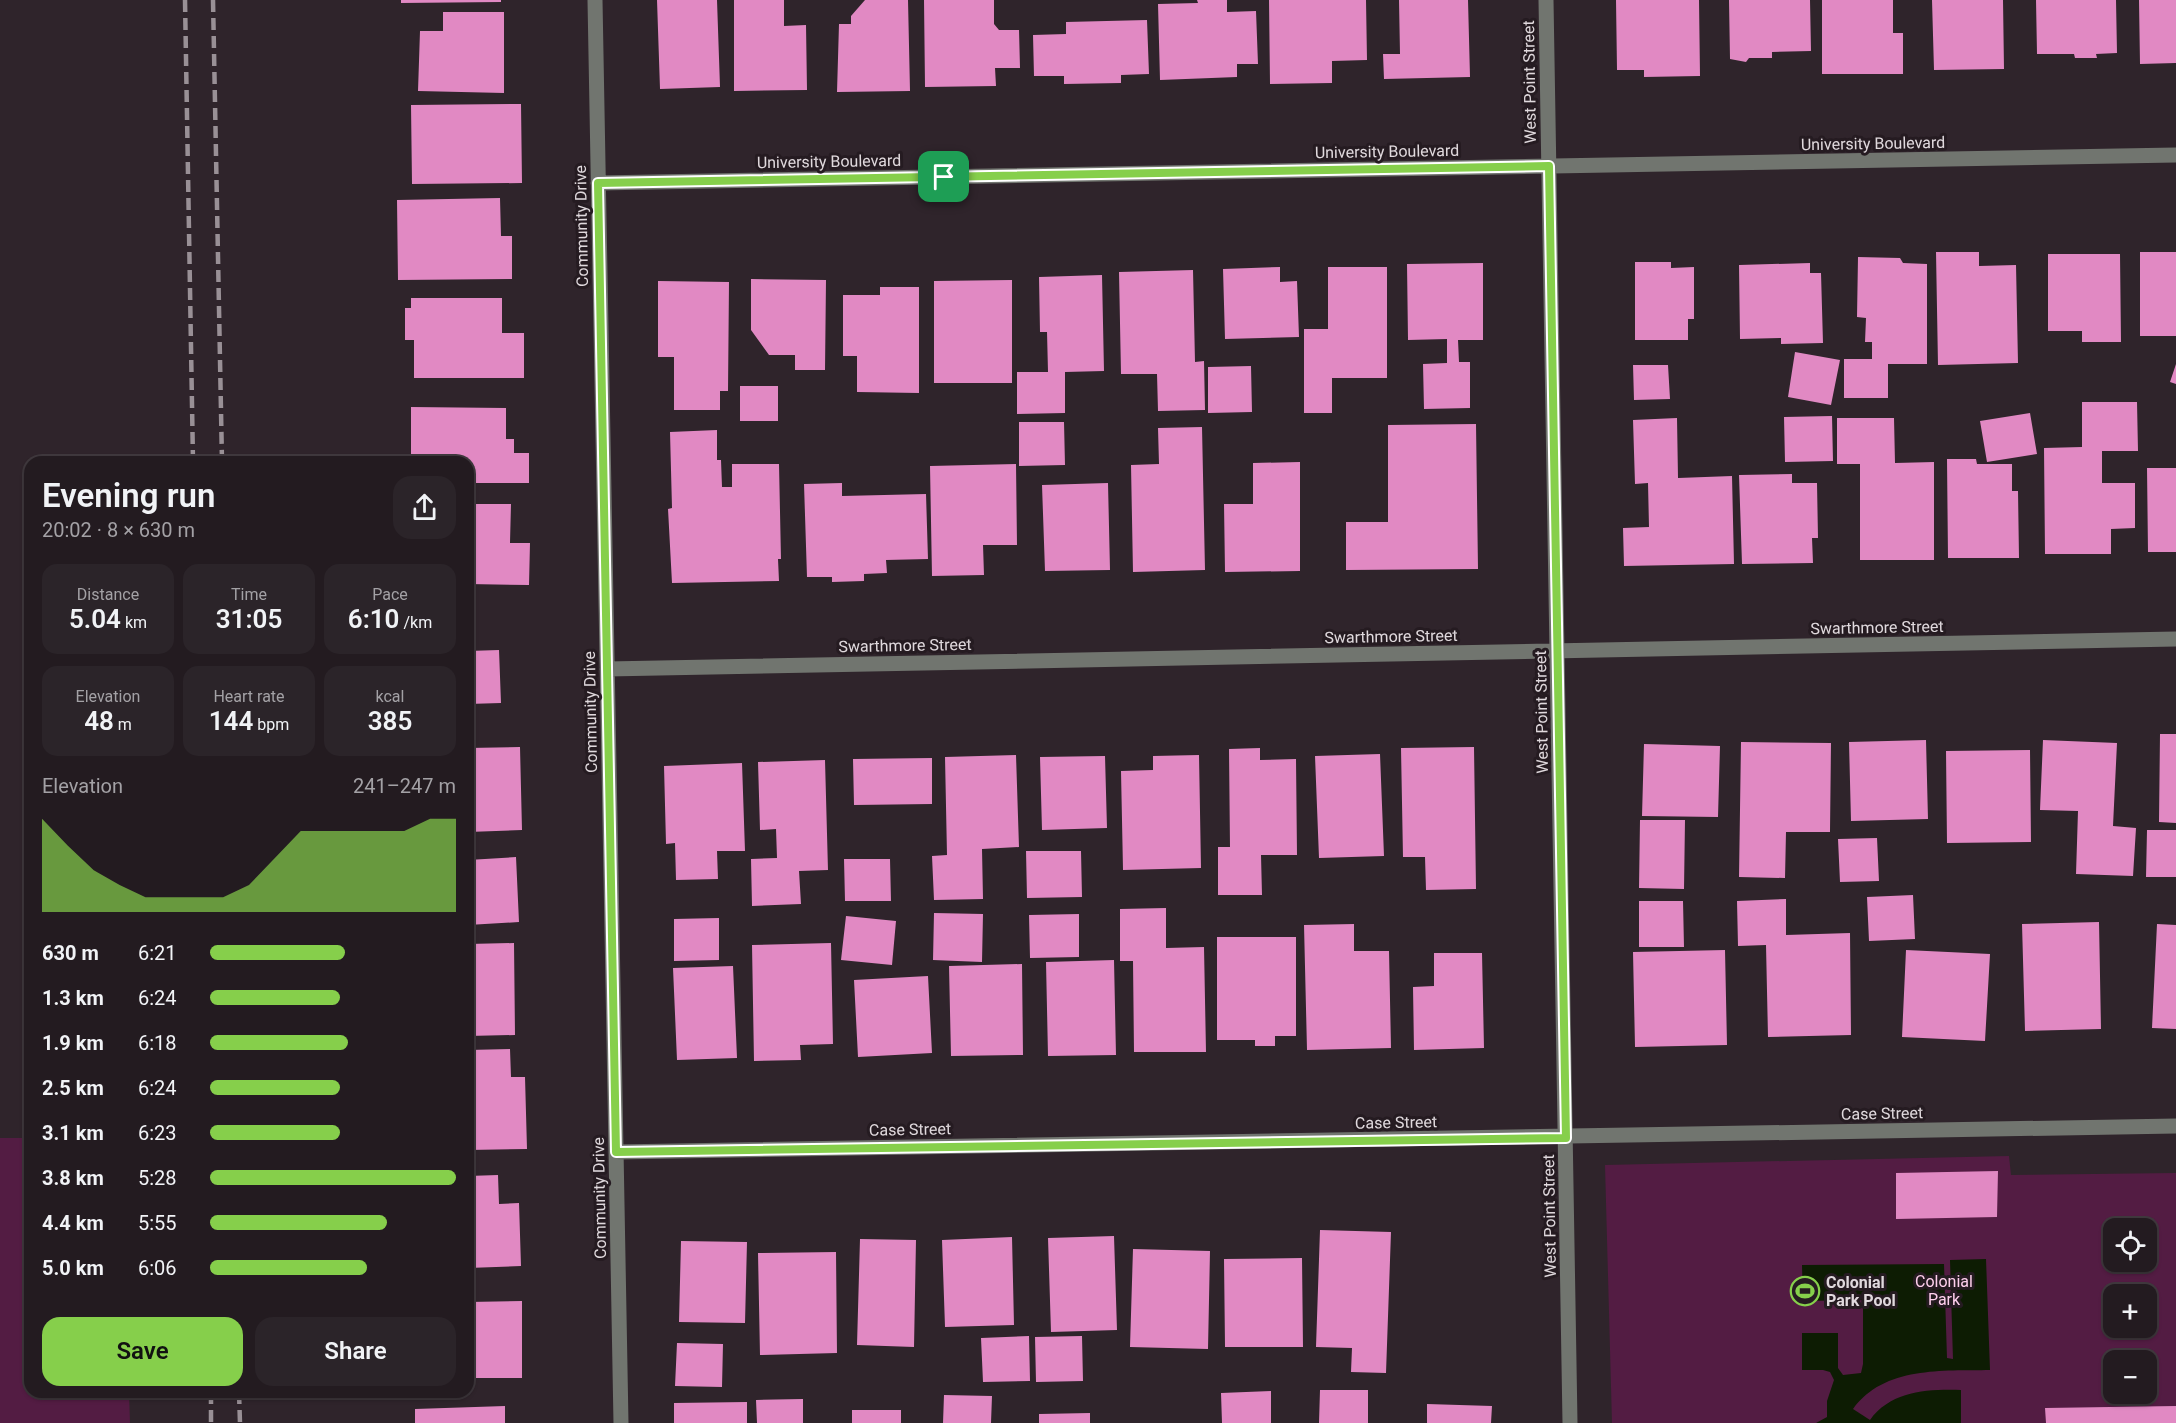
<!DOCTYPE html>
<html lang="en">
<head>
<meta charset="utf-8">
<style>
	:root { --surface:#231b20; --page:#2b2429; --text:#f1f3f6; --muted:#a3a1a5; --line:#40393e; --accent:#86cf4b }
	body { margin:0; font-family:Roboto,sans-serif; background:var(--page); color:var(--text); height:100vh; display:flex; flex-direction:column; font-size:22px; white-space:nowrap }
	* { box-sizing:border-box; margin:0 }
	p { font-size:20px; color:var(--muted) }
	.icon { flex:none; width:33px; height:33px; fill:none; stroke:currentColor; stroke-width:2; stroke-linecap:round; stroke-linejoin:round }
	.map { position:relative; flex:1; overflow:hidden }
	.details { position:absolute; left:24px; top:456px; width:450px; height:942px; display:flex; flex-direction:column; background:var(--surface); border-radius:18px; box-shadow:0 2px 4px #0004,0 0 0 2px var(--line) }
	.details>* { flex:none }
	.tools { position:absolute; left:2103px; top:1218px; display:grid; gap:12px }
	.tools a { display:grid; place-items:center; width:54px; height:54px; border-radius:12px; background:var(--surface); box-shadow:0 2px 4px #0004,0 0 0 2px var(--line); font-size:30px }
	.pin { position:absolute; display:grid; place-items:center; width:51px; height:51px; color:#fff; margin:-26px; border-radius:12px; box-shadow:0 3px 9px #0006 }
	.round { display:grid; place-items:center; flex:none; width:63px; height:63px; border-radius:18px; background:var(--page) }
	.summary { display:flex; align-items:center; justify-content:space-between; height:102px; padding:0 18px }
	h1 { font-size:33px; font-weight:600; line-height:45px }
	.stats { display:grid; grid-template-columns:repeat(3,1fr); gap:9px; height:102px; padding:6px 18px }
	.stats div { display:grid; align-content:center; border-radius:15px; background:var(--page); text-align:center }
	.stats b { font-size:26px; font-weight:600 }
	.stats small { font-size:16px; font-weight:400 }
	.stats p { font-size:16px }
	.chart { height:168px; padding:12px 18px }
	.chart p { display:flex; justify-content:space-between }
	.chart svg { width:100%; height:108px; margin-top:6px; fill:var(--accent); opacity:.7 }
	.button { display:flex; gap:12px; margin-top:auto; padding:12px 18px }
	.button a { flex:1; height:69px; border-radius:18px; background:var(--accent); color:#111; font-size:24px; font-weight:600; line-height:69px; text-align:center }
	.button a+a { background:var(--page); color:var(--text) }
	ul { padding:0 18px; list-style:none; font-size:20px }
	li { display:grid; grid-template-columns:96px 72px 1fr; align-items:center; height:45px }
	li i { height:15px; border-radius:8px; background:var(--accent) }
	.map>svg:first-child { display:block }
	.green { fill:#531c43; fill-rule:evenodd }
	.water { fill:#0d1c03 }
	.building { fill:#e189c3 }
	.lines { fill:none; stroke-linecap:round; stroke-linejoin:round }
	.minor { stroke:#71756f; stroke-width:15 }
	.rail { stroke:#999096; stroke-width:4.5; stroke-dasharray:12 6; stroke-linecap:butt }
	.route-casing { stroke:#fff; stroke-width:12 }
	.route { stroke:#86cf4b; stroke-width:8 }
	.labels { text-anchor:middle; stroke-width:6; stroke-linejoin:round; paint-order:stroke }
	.street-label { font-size:16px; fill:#e0d9dd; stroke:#251b21 }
	.park-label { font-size:16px; fill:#fecfec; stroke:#251b21 }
	.poi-label { font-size:16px; font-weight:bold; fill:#e0d9dd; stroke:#251b21; text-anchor:start }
</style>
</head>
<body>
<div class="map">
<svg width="2176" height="1423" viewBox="0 0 2176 1423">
	<rect width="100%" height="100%" fill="#2f242b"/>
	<path class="green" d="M0 1138H30V1392H129L130 1423H0Z
		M2009 1156 2011 1175 2176 1173V1423H1612L1605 1165ZM2114 1228H2146V1262H2114ZM2114 1294H2146V1328H2114ZM2114 1360H2146V1394H2114Z"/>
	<path class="water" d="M1986 1259 1990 1370C1943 1371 1884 1366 1853 1409L1870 1420C1891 1391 1927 1389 1961 1390V1423H1816L1827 1417V1401L1834 1380 1830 1372 1823 1370H1802V1333H1838V1368L1843 1375 1861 1373 1863 1364V1300L1803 1301 1802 1265 1944 1264 1947 1358 1953 1359 1950 1260Z"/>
	<path class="building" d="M401 0H501V2L401 3Z
		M657 0H717L720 87 660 89Z
		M734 0H784V26L806 25 807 90 734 91Z
		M865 0H908L910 91 837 92 839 24H851V16Z
		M924 0H994V24L999 30H1019L1020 68H995L996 86 925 87Z
		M1197 0H1227V12L1256 11 1258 64H1237V77L1160 80 1158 4 1198 3Z
		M1269 0H1366L1367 60 1332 61V83L1270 84Z
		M1399 0H1468L1470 77 1384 79 1383 54H1400Z
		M1616 0H1699L1700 76 1644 77V70H1617Z
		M1729 0H1810L1811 51 1772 52V58H1749L1746 62 1730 59Z
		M1822 0H1893V33H1903V74H1822Z
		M1932 0H2003L2004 69 1934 70Z
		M2036 0H2116L2117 53 2096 54 2097 58H2075L2074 54H2037Z
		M2139 0H2176V63L2140 64Z
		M443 12H504V93L418 91 420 31H443Z
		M1147 20 1149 74 1121 75V83L1064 84V76H1034L1033 35 1066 34V22Z
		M521 104 522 183 412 184 411 105Z
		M500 198 501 236H512V279L398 280 397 200Z
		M1936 252H1979V266L2016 265 2018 363 1938 365Z
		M2140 252H2176V336H2140Z
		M2048 254H2120L2121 342H2082V331H2048Z
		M1858 257 1900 258 1903 263 1927 264V364H1888V398H1844V359H1872V342H1865L1866 318 1857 317Z
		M1635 262H1671V268L1694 267V319H1688V340H1635Z
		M1483 263V340H1458L1459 362H1470V408L1424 409 1423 364 1447 363V339L1408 340 1407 264Z
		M1810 263V273H1821L1823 343 1781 344V338L1740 339 1739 265Z
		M1280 267V282L1297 281 1299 337 1225 339 1223 269Z
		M1328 267H1387V378H1332V413H1304V329H1328Z
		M1193 270 1195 362 1204 361 1205 410 1158 411 1157 374H1121L1119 272Z
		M1102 275 1104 371 1065 372V413L1017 414V372H1048L1047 332H1040L1039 277Z
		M751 279 826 280 825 370H795V355H769L751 330Z
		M1012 280V383H934V281Z
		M658 281 729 282 728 391H720V410H674V357H658Z
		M880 287H919V393L857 392V356H843V295H880Z
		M411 298H502V333H524V378H414V340H405V308H411Z
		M1795 352 1840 360 1831 405 1788 397Z
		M2176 364V384L2170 382Z
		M1633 365H1668L1670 399 1634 400Z
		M1251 366 1252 412 1208 413V367Z
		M740 386H778V421H740Z
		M2082 402H2137L2138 451H2102V483H2135V528L2111 529V554H2045L2044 448 2082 447Z
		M411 407 506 408V439H514V453H529V483H468V462H411Z
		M2030 413 2037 454 1987 462 1980 421Z
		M1832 416 1833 461 1785 462 1784 417Z
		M1677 418 1678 478 1732 476 1734 564 1624 566 1623 528 1649 527 1648 483 1635 484 1633 420Z
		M1837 418H1894L1895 463 1934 462V560H1860V464H1837Z
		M1019 422H1064L1065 465 1019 466Z
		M1476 424 1478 569 1346 570V522H1388V425Z
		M1202 427 1205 570 1133 572 1131 465 1159 464 1158 428Z
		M717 430V460H721L722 487H732V464H779L781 559H778L779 581 672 583 668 509 672 508 670 432Z
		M1947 459H1976L1977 464H2012V491H2018L2019 558H1948Z
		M1300 462V571L1225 572 1224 504H1253V463Z
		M1016 464 1017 545H983L984 575 932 576 930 466Z
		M2147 468H2176V552H2148Z
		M1792 474V483H1817L1818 538H1812L1813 563 1742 564 1739 475Z
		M842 483V496L926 494 928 559 886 560 887 573 864 574V581L832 582V577H807L804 484Z
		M1108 483 1110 570 1045 571 1042 485Z
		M468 504H511L510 543H530L529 585 468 584Z
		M499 650 501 703 468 704V651Z
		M2160 734H2176V823L2159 822Z
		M1926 740 1928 819 1851 821 1849 742Z
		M2043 740 2117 743 2113 826 2136 828 2133 876 2076 874 2078 811 2040 810Z
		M1741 742 1831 743 1830 832H1786L1785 878 1739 877Z
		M1644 744 1720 746 1718 817 1642 816Z
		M520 747 522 830 468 832V748Z
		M1474 747 1476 889 1426 890 1425 857H1403L1401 748Z
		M1260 748V760L1296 759 1297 855H1261L1262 895H1218V847H1230L1229 749Z
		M2030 750 2031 842 1947 843 1946 751Z
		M1380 754 1384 856 1319 858 1315 756Z
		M1016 755 1019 847 982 849 983 899 934 900 932 856 947 855 945 757Z
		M1199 755 1201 868 1123 870 1121 771 1153 770V756Z
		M1105 756 1107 828 1042 830 1040 757Z
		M932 758V804L854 805 853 759Z
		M825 760 828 870 799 871 801 904 752 906 751 859 777 858 776 829 760 830 758 762Z
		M742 763 745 851H717L718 879 676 880 675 843 666 844 664 766Z
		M1640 820H1685L1684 889 1639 888Z
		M2147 830H2176V877H2146Z
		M1877 838 1879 881 1840 882 1838 839Z
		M1026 851H1081L1082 897 1027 898Z
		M516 857 519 922 468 925V860Z
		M844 859H890L891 901H845Z
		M1913 895 1915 939 1869 941 1867 897Z
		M1786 899V935L1850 933 1851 1035 1768 1037 1766 945 1738 946 1737 901Z
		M1639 901H1683L1684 947H1639Z
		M1166 908V948L1204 947 1206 1052H1134L1133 961H1120V909Z
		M934 913 983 914 982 962 933 960Z
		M1079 914V957L1030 958 1029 915Z
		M846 916 896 921 892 965 841 960Z
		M719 918V960L674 961V919Z
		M2099 922 2101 1029 2025 1031 2022 924Z
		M1354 924V951H1389L1391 1048 1307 1050 1304 925Z
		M2157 924 2176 925V1029L2152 1028Z
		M1217 937H1296V1036H1275V1046H1255V1040H1217Z
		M514 943 515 1035 468 1036V944Z
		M831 943 833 1044 800 1045 801 1060 754 1061 752 945Z
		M1725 950 1727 1045 1635 1047 1633 952Z
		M1906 950 1990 954 1985 1041 1902 1037Z
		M1434 953H1482L1484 1048 1414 1050 1413 987 1434 986Z
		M1114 960 1116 1055 1048 1056 1046 962Z
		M1022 964 1023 1055 951 1056 949 966Z
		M733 966 737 1058 677 1060 673 968Z
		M928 976 932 1053 858 1057 854 980Z
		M510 1049 511 1077H525L527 1149 468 1150V1050Z
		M1998 1171 1997 1217 1896 1219V1173Z
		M498 1175 499 1204 519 1203 521 1266 468 1268V1176Z
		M1320 1230 1391 1232 1386 1373 1351 1372 1352 1348 1316 1347Z
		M1114 1236 1117 1330 1051 1332 1048 1238Z
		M1012 1237 1014 1325 945 1327 942 1240Z
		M860 1239 916 1240 914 1347 857 1345Z
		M681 1241 747 1242 745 1323 679 1322Z
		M1133 1249 1210 1251 1208 1349 1130 1347Z
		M836 1252 837 1353 760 1355 758 1253Z
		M1302 1258 1303 1347H1225L1224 1259Z
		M522 1301V1378H468V1302Z
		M1029 1336 1030 1381 983 1382 981 1338Z
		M1082 1336 1083 1381 1036 1382 1035 1337Z
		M677 1343 723 1344 722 1387 675 1386Z
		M1320 1390H1368V1423H1319Z
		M1271 1391V1423H1222L1221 1393Z
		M944 1395 992 1396 991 1423H943Z
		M803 1399V1423H757L756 1400Z
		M747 1402V1423H674V1403Z
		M1427 1404 1492 1406 1491 1423H1427Z
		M505 1406V1423H415V1409Z
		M2176 1406V1423H2046L2045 1408Z
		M852 1410H901V1423H852Z
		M1090 1413V1423H1039V1414Z"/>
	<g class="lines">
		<path class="minor" d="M595 0 621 1423
			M1546 0 1570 1423
			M598 183 2176 155
			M607 669 2176 639
			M616 1152 2176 1126"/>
		<path class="rail" d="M185 0 193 462
			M213 0 222 462
			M211 1392V1423
			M239 1392 240 1423"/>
	</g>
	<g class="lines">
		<g class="route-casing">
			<path id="route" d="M1549 166 1566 1138 616 1152 598 183Z"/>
		</g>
		<use href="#route" class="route"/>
	</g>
	<defs>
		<g id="stadium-ring" transform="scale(1.5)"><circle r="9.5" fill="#251b21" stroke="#86cf4b" stroke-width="1.5"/><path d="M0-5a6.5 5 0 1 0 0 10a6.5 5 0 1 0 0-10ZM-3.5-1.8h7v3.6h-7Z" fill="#86cf4b"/></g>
	</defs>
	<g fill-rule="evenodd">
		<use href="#stadium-ring" x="1805" y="1291"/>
	</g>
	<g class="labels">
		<g class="street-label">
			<text transform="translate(1529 82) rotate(-91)" y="6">West Point Street</text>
			<text transform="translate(1873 143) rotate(-1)" y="6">University Boulevard</text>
			<text transform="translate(1387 151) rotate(-1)" y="6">University Boulevard</text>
			<text transform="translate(829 161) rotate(-1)" y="6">University Boulevard</text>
			<text transform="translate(581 226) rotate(-91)" y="6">Community Drive</text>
			<text transform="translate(1877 627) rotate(-1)" y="6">Swarthmore Street</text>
			<text transform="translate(1391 636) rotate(-1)" y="6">Swarthmore Street</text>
			<text transform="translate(905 645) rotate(-1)" y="6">Swarthmore Street</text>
			<text transform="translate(590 712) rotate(-91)" y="6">Community Drive</text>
			<text transform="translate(1541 712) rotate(-91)" y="6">West Point Street</text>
			<text transform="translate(1882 1113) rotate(-1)" y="6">Case Street</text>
			<text transform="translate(1396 1122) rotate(-1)" y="6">Case Street</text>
			<text transform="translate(910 1129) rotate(-1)" y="6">Case Street</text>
			<text transform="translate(599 1198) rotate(-91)" y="6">Community Drive</text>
			<text transform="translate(1549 1216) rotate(-91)" y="6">West Point Street</text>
		</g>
		<g class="park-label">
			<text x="1944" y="1287">Colonial<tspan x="1944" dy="18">Park</tspan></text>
		</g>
		<g class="poi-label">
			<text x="1826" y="1288">Colonial<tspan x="1826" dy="18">Park Pool</tspan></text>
		</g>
	</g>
</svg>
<div class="tools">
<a><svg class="icon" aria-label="locate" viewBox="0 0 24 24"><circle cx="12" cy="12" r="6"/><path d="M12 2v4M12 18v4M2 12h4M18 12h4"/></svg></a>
<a>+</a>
<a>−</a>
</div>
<div class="pin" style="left:944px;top:177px;background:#1e9e55"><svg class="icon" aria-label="arrive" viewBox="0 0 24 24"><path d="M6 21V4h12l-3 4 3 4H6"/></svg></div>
<section class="details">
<div class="summary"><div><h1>Evening run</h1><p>20:02 · 8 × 630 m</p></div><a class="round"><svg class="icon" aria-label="share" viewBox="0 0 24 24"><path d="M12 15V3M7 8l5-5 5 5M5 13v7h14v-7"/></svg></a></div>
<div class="stats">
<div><p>Distance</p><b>5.04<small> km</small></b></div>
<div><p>Time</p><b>31:05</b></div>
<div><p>Pace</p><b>6:10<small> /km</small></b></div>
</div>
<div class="stats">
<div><p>Elevation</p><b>48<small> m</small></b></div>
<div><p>Heart rate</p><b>144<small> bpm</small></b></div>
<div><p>kcal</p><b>385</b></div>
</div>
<div class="chart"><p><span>Elevation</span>241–247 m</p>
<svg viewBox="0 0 160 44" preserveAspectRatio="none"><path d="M0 44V6L10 17L20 27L30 33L40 38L50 38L60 38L70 38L80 33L90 22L100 11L110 11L120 11L130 11L140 11L150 6L160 6V44z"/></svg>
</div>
<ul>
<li><b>630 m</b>6:21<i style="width:55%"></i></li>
<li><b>1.3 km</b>6:24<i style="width:53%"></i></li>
<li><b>1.9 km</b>6:18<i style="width:56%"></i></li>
<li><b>2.5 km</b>6:24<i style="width:53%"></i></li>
<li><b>3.1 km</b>6:23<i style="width:53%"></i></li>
<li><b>3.8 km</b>5:28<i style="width:100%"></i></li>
<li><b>4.4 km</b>5:55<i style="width:72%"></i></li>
<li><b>5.0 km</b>6:06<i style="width:64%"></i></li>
</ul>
<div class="button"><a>Save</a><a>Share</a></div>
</section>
</div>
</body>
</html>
